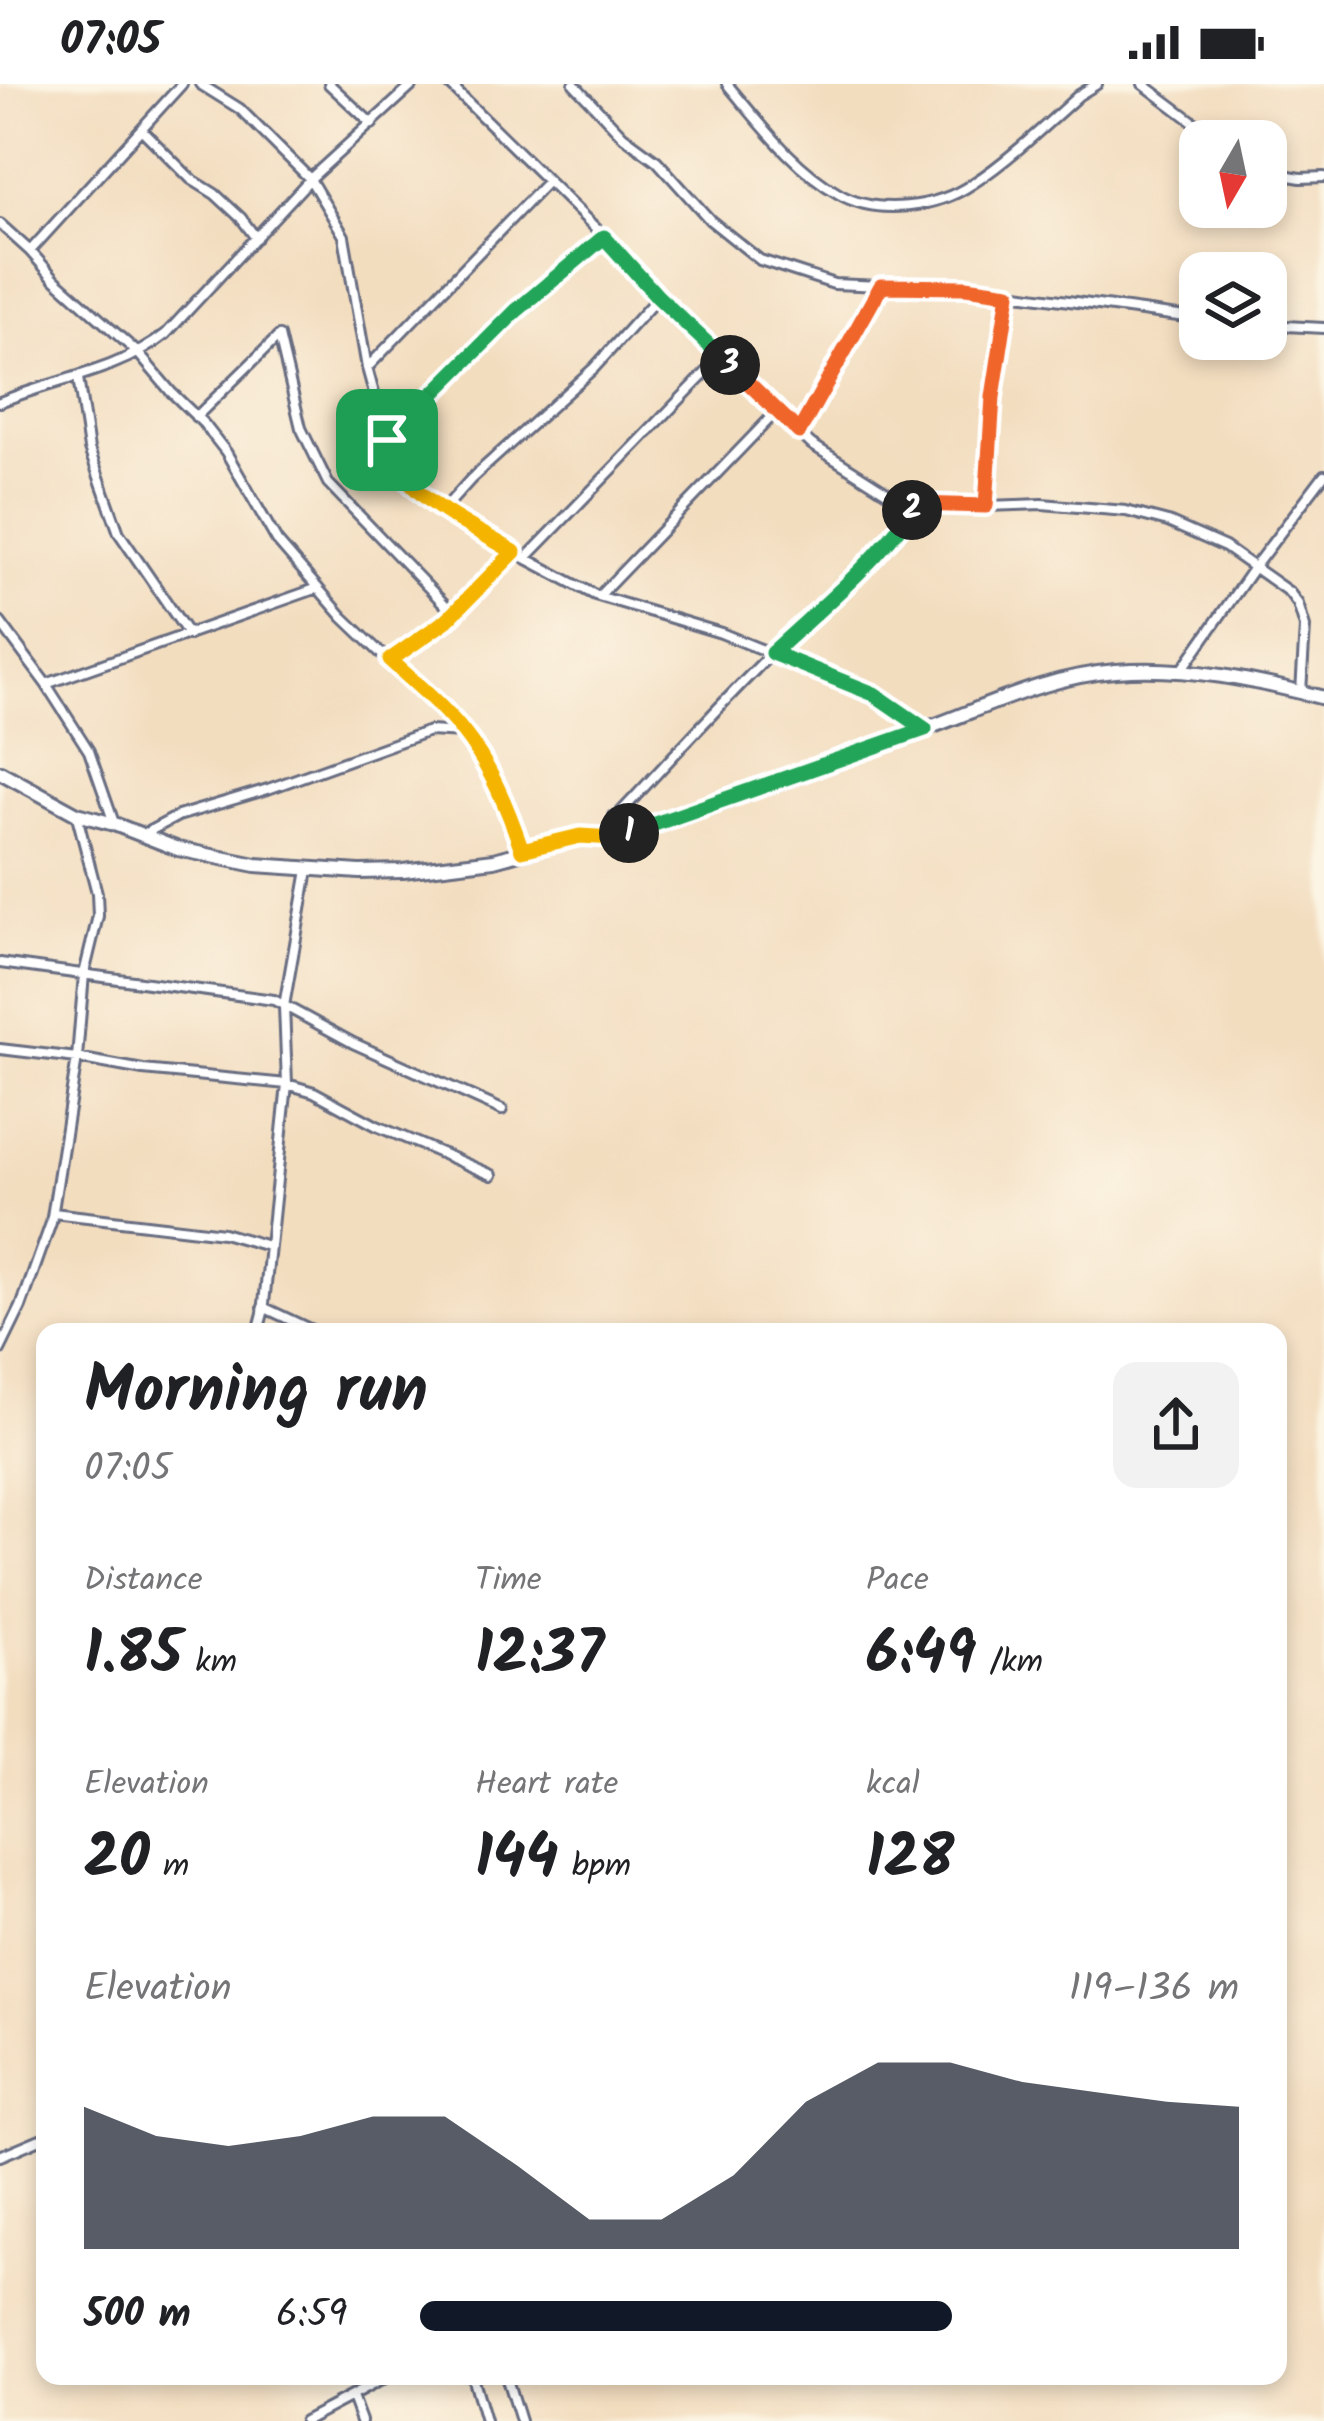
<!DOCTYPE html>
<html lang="en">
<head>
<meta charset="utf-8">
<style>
	:root { --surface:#fff; --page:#f2f2f2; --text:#202124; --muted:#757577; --accent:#111827 }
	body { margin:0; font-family:Kalam,sans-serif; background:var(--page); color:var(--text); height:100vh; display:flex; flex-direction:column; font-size:45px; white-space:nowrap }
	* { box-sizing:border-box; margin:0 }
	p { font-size:39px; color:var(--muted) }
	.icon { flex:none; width:66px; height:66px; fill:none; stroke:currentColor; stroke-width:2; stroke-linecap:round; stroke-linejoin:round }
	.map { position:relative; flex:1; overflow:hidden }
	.sheet { position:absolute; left:36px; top:1239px; width:1251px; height:1062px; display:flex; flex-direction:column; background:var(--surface); border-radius:24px; box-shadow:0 6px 18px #0003 }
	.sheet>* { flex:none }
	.needle { width:78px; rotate:189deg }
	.controls { position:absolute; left:1179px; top:36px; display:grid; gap:24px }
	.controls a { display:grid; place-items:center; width:108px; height:108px; border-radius:24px; background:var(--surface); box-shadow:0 6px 18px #0003; font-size:60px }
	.pin { position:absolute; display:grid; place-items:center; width:102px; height:102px; color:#fff; margin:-51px; border-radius:24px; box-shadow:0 6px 18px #0006 }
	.km { position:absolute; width:60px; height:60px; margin:-30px; border-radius:50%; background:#222; color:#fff; font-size:33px; line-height:60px; text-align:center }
	.round { display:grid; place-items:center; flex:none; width:126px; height:126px; border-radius:24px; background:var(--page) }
	.headline { display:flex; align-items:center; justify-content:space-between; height:204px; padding:0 48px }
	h1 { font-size:66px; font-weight:800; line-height:90px }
	.figures { display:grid; grid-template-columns:repeat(3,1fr); gap:18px; height:204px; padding:12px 48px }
	.figures div { display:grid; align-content:center }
	.figures b { font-size:60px; font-weight:800 }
	.figures small { font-size:33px; font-weight:400 }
	.figures p { font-size:33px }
	.chart { height:336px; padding:24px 48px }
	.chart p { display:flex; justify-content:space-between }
	.chart svg { width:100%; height:216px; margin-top:12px; fill:var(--accent); opacity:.7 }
	ul { padding:0 48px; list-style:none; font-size:39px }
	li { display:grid; grid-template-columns:192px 144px 1fr; align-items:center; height:90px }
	li i { height:30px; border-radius:15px; background:var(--accent) }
	.status { display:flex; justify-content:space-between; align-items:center; height:84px; padding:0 60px; background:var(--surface); direction:ltr }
	.status svg { height:33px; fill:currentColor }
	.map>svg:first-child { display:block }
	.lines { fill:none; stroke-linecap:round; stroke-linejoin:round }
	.street-casing { stroke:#676c80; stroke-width:14 }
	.secondary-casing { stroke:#676c80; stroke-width:18 }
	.street { stroke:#fff; stroke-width:8 }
	.secondary { stroke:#fff; stroke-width:12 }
	.split-1-casing { stroke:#fff; stroke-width:24 }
	.split-2-casing { stroke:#fff; stroke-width:24 }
	.split-3-casing { stroke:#fff; stroke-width:24 }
	.split-4-casing { stroke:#fff; stroke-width:24 }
	.split-1 { stroke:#f5b400; stroke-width:15 }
	.split-2 { stroke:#22a559; stroke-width:15 }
	.split-3 { stroke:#f0652b; stroke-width:15 }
	.split-4 { stroke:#22a559; stroke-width:15 }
</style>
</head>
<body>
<div class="status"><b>07:05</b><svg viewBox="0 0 49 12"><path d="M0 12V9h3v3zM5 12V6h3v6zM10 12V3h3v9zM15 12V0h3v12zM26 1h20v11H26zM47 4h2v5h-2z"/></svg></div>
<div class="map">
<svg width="1324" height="2337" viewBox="0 0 1324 2337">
	<rect width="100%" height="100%" fill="#fcf5e5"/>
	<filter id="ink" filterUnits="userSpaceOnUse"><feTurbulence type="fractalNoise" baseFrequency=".00833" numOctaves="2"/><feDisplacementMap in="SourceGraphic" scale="24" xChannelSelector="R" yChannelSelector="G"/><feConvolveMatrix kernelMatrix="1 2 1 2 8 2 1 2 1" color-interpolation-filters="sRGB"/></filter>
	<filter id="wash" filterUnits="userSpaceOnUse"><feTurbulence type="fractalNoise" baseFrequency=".004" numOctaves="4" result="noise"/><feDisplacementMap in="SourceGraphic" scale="48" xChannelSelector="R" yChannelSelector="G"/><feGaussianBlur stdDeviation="2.7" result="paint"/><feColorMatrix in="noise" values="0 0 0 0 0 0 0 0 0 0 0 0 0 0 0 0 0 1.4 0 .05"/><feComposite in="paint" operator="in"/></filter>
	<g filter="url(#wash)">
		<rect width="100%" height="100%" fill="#f3ddbf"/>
	</g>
	<g filter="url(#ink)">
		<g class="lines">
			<g class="street-casing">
				<path id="street" d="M182 0 30 167 55 195 138 269 171 308 204 340 226 368 277 457 343 533 464 649 488 687 509 728 522 766
					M200 0 240 25 310 95 344 152 367 284 385 349 394 375 413 403 444 425 514 468 595 511 721 549 874 611 923 644
					M329 0 372 40
					M449 0 622 170 658 213 811 360 904 419 986 422 1042 420 1126 427 1168 438 1225 463 1289 508 1298 520 1305 543 1301 608
					M574 0 623 52 657 77 710 136 760 176 834 200 881 202
					M727 0C761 40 793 84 839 110 877 132 937 124 972 100 1007 78 1048 39 1079 11L1097 0
					M1143 0 1219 57
					M141 45 191 95 215 110 241 134 256 154
					M1266 88 1301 94 1324 93
					M0 140 30 167
					M1266 241 1324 244
					M367 284 548 97
					M78 294 89 365 119 449 189 551
					M0 318C56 295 118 288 166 250L310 95 414 0
					M196 333 279 252 301 344 328 399 454 530
					M799 348 881 202 966 203 1200 235
					M387 356 516 227 604 153
					M986 422 993 313 1009 209
					M444 425 471 395 594 284 658 213
					M526 474 722 272
					M599 512 777 327
					M0 538 46 600 89 667 114 739
					M390 576 447 536 514 468
					M1182 586 1255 482 1324 391
					M46 600 318 504
					M142 751 178 732 268 705 429 647 462 649
					M614 755V732L619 730C670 676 720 620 773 568 822 520 877 477 916 421
					M0 879 274 916 353 959 502 1026
					M0 965 77 974 143 986 287 1000 314 1008 377 1042 492 1091
					M53 1129 223 1149 268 1162
					M263 1223 316 1248
					M258 1248 263 1229 287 1000 284 922 308 786
					M0 1266 21 1223 51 1139 77 974 84 890 98 832 97 809 77 732
					M0 2072 45 2053
					M472 2292 485 2337
					M506 2292 520 2337
					M352 2313 361 2337
					M304 2337 389 2292"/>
			</g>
			<g class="secondary-casing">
				<path id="secondary" d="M0 688 77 730 114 740 178 765 256 781 360 788 403 787 494 776 580 752 614 755C717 719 822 684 925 645 988 622 1048 592 1116 587 1186 581 1257 597 1324 614"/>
			</g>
			<use href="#street" class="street"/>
			<use href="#secondary" class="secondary"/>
		</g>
	</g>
	<g class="lines" filter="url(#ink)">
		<g class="split-1-casing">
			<path id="split-1" d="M387 356C392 371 398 386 409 398 437 428 480 447 514 468L447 536 390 576C415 599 443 622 464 649 491 683 508 725 522 766L580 752 614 754 629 749"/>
		</g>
		<g class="split-2-casing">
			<path id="split-2" d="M629 749 925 645 874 610 772 569C819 525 874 481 912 426"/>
		</g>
		<g class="split-3-casing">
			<path id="split-3" d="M730 281 799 348 881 202 966 203 1009 209 993 313 986 422 916 420 912 426"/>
		</g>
		<g class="split-4-casing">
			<path id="split-4" d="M387 356 516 227 604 153 658 213 730 281"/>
		</g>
		<use href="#split-1" class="split-1"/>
		<use href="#split-2" class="split-2"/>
		<use href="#split-3" class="split-3"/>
		<use href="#split-4" class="split-4"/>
	</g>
</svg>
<div class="controls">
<a><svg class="needle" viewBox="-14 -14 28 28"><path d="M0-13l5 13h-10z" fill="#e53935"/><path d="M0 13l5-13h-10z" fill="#757577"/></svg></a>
<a><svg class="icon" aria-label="layers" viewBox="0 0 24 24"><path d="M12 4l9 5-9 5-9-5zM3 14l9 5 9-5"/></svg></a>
</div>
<div class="pin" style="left:387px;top:356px;background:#1e9e55"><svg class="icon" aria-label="arrive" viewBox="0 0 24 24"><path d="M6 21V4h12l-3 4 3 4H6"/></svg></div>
<b class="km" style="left:629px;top:749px">1</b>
<b class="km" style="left:912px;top:426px">2</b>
<b class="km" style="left:730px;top:281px">3</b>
<section class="sheet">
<div class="headline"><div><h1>Morning run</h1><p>07:05</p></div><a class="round"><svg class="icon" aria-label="share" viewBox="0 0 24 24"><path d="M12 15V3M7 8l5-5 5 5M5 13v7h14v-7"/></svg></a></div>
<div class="figures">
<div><p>Distance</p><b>1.85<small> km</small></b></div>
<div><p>Time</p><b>12:37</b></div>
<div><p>Pace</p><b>6:49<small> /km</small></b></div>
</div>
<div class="figures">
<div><p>Elevation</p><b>20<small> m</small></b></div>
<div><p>Heart rate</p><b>144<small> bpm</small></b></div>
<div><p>kcal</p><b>128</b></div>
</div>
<div class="chart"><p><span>Elevation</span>119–136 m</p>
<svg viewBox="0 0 160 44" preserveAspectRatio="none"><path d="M0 44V15L10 21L20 23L30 21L40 17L50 17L60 27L70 38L80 38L90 29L100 14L110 6L120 6L130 10L140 12L150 14L160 15V44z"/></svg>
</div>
<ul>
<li><b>500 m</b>6:59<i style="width:65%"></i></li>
</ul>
</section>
</div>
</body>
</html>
